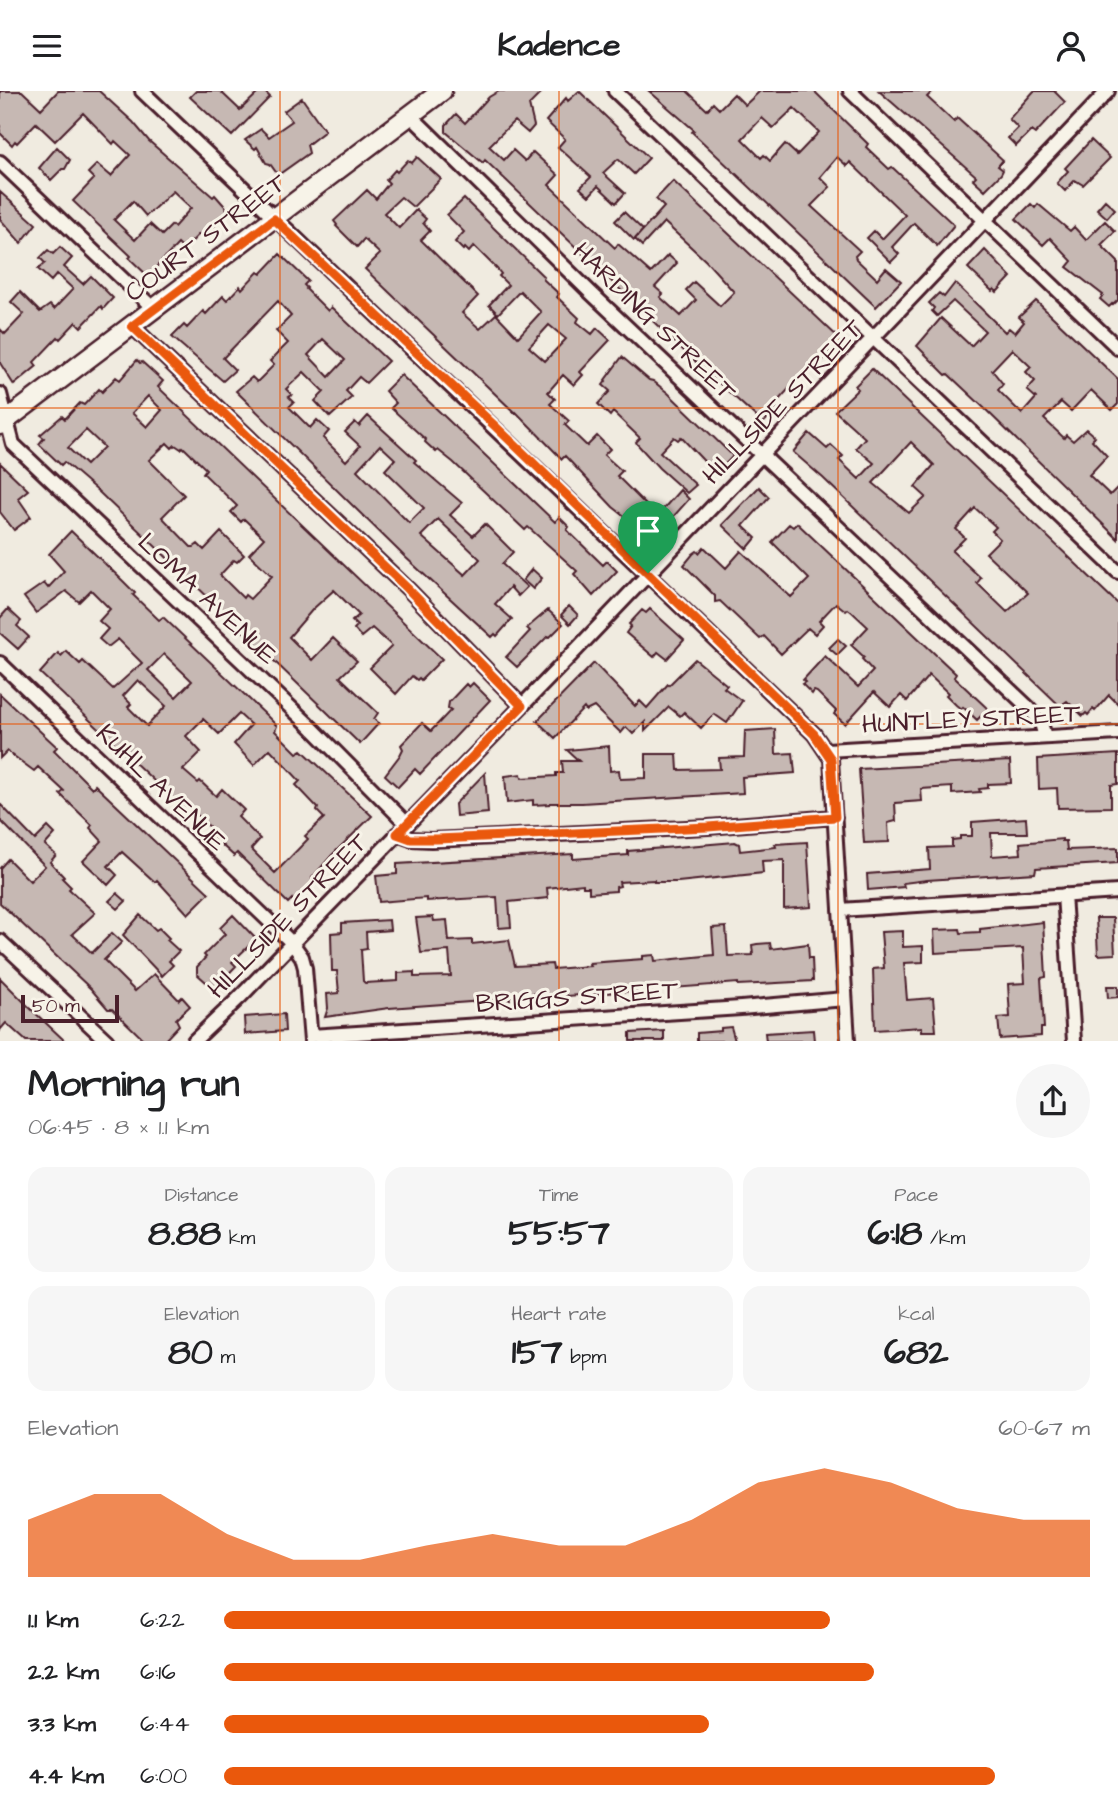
<!DOCTYPE html>
<html lang="en">
<head>
<meta charset="utf-8">
<style>
	:root { --surface:#fff; --page:#f6f6f6; --text:#202124; --muted:#757577; --accent:#ea580c }
	body { margin:0; font-family:"Architects Daughter",sans-serif; background:var(--page); color:var(--text); height:100vh; display:flex; flex-direction:column; font-size:26px; white-space:nowrap }
	* { box-sizing:border-box; margin:0 }
	p { font-size:23px; color:var(--muted) }
	.icon { flex:none; width:38px; height:38px; fill:none; stroke:currentColor; stroke-width:2; stroke-linecap:round; stroke-linejoin:round }
	.map { position:relative; height:950px; overflow:hidden }
	.panel { display:flex; flex-direction:column; background:var(--surface); flex:1 }
	.panel>* { flex:none }
	.scale { position:absolute; left:21px; bottom:18px; width:98px; box-sizing:border-box; padding-left:7px; border:4px solid #4a1f2b; border-top:0; font-size:19px; line-height:24px; white-space:nowrap; color:#4a1f2b; -webkit-text-stroke:5px #f7f3e8; paint-order:stroke }
	.pin { position:absolute; display:grid; place-items:center; width:60px; height:60px; color:#fff; margin:-72px -30px; border-radius:50% 50% 50% 0; rotate:-45deg; box-shadow:0 0 7px #0007 }
	.pin .icon { rotate:45deg }
	.round { display:grid; place-items:center; flex:none; width:74px; height:74px; border-radius:37px; background:var(--page) }
	.overview { display:flex; align-items:center; justify-content:space-between; height:119px; padding:0 28px }
	h1 { font-size:38px; font-weight:800; line-height:52px }
	.stats { display:grid; grid-template-columns:repeat(3,1fr); gap:10px; height:119px; padding:7px 28px }
	.stats div { display:grid; align-content:center; border-radius:18px; background:var(--page); text-align:center }
	.stats b { font-size:35px; font-weight:800 }
	.stats small { font-size:19px; font-weight:400 }
	.stats p { font-size:19px }
	.chart { height:196px; padding:14px 28px }
	.chart p { display:flex; justify-content:space-between }
	.chart svg { width:100%; height:126px; margin-top:7px; fill:var(--accent); opacity:.7 }
	ul { padding:0 28px; list-style:none; font-size:23px }
	li { display:grid; grid-template-columns:112px 84px 1fr; align-items:center; height:52px }
	li i { height:18px; border-radius:9px; background:var(--accent) }
	header { display:flex; justify-content:space-between; align-items:center; height:91px; padding:0 28px; background:var(--surface); font-size:32px; font-weight:800 }
	.map>svg:first-child { display:block }
	.building { fill:#c6b8b3; stroke:#4a1f2b; stroke-width:2; fill-rule:evenodd }
	.lines { fill:none; stroke-linecap:round; stroke-linejoin:round }
	.street-casing { stroke:#4a1f2b; stroke-width:18 }
	.primary-casing { stroke:#4a1f2b; stroke-width:23 }
	.street { stroke:#f7f3e8; stroke-width:12 }
	.primary { stroke:#f7f3e8; stroke-width:18 }
	.route-casing { stroke:#fff; stroke-width:14 }
	.route { stroke:#ea580c; stroke-width:9 }
	.grid { fill:none; stroke:#e8590c; stroke-width:2; stroke-opacity:0.55 }
	.labels { text-anchor:middle; stroke-width:6; stroke-linejoin:round; paint-order:stroke }
	.street-label { font-size:26px; fill:#4a1f2b; stroke:#f7f3e8 }
</style>
</head>
<body>
<header><svg class="icon" aria-label="menu" viewBox="0 0 24 24"><path d="M4 6h16M4 12h16M4 18h16"/></svg>Kadence<svg class="icon" aria-label="person" viewBox="0 0 24 24"><circle cx="12" cy="8" r="4"/><path d="M4 21q1-7 8-7t8 7"/></svg></header>
<div class="map">
<svg width="1118" height="950" viewBox="0 0 1118 950">
	<rect width="100%" height="100%" fill="#f0ebe0"/>
	<filter id="ink" filterUnits="userSpaceOnUse"><feTurbulence type="fractalNoise" baseFrequency=".0143" numOctaves="2"/><feDisplacementMap in="SourceGraphic" scale="14" xChannelSelector="R" yChannelSelector="G"/><feConvolveMatrix kernelMatrix="1 2 1 2 8 2 1 2 1" color-interpolation-filters="sRGB"/></filter>
	<g filter="url(#ink)">
		<path class="building" d="M0 0H22L41 18 58 0H99L133 31 149 50 213 106 215 104 230 121 202 146 199 143 184 159 178 153 148 185 129 167 131 165 73 110 94 88 88 82 97 73 111 85 130 64 115 50 113 53 83 22 55 50 36 32 17 52 15 50 12 54 0 42ZM173 100 191 117 174 136 172 134 162 144 150 133 135 149 114 129 133 110 146 125Z
			M196 0H220L240 19 260 0H264L270 6 232 45 190 6Z
			M499 0H543L529 14 534 35 528 42 514 30 489 55 504 69 513 59 525 70 533 61 558 84 549 94 615 157 618 153 651 182 668 164 677 172 655 196 663 203 660 206 681 225 696 209 686 199 694 191 720 215 734 201 706 170 664 131 642 155 635 148 664 116 656 108 673 90 841 249 818 274 815 271 812 272 795 289 796 290 776 312 779 316 763 332 683 259 485 69 483 72 446 41V34L456 23 465 32 489 6Z
			M579 0 649 67 634 83 618 68 603 82 625 102 616 112 598 95 589 105 580 97 591 86 558 56 565 48 546 30 566 7 568 10Z
			M649 0H687L707 19 713 12 719 18 734 3 745 14 760 0H814L868 53 866 56 889 78 892 76 954 134 937 155 914 132 892 156 899 163 891 171 867 147 874 140 882 148 905 124 850 71 847 75 837 66 820 86 830 96 811 115 860 160 855 165 856 168 877 188 886 177 901 190 876 216 692 41 694 39ZM794 17 819 41 797 64 785 53 770 70 764 64 761 67 742 48 762 27 773 37Z
			M879 0H933L927 6 954 31 957 27 1003 69 998 75 1003 79 1001 83 985 99 973 88 976 85Z
			M1034 0H1054L1065 11 1035 43 1031 40 1016 55 1008 47 1018 37 1009 28Z
			M302 7 325 40 307 54 309 62 278 84 270 73 266 72 257 56 255 58 245 49 261 38 269 46 292 30 284 20Z
			M1091 49 1110 67 1083 94 1075 89 1065 100 1057 92 1068 80 1065 77Z
			M57 56 70 69 65 78H62L51 89 39 77Z
			M417 66 441 88 413 116 401 106 384 122 399 137 416 119 426 128 423 132 430 140 421 149 478 205 462 222 480 238 496 223 518 246 541 221 520 200 498 223 489 214 508 194 499 185 501 183 497 178 474 155 469 161 465 157 463 159 455 151 464 141 447 124 464 108 544 186 543 188 559 203 557 206 579 227 577 231 592 243 597 237 610 249 580 281 583 284 574 294 563 284 548 301 555 308 550 313 569 330 565 334 587 355 597 345 610 358 604 364 622 380 617 385 657 425 680 399 689 408 650 452 640 443 644 438 629 424 627 427 613 416 565 365 562 368 516 321 515 322 365 178 380 163 364 148 357 156 336 135 337 134 334 130 367 99 376 108 389 92 386 89 395 79 397 81 408 69 412 72ZM549 234 566 248 545 270 529 256Z
			M0 101 36 133 21 152 0 128Z
			M1105 109 1115 118 1107 127 1097 118Z
			M1031 113 1035 117 1038 113 1070 140 1074 136 1086 149 1105 130 1115 140 1101 154 1118 171V209L1113 214 1112 213 1109 216 1100 208 1103 204 1067 176 1072 170 1050 147 1043 154 1016 128Z
			M624 121 643 139 634 149 615 130Z
			M60 156 72 167 64 176 83 193 91 185 113 207 103 218 101 215 81 236 76 231 60 248 58 246 34 271 37 275 14 294 0 272V238L5 243 24 223 11 211 20 201 40 221 50 214 54 218 73 198 57 183 51 190 38 178 45 172 40 167 48 159 53 163Z
			M985 159 1011 186 997 201 994 198 992 200 968 177Z
			M280 163 308 190 304 194 307 197 306 198 328 220 331 216 388 270 366 292 359 286 346 300 352 306 330 326 315 310 324 301 304 281 286 298 292 304 289 306 294 311 289 316 310 337 317 329 329 340 323 347 346 370 360 355 345 341 355 331 359 335 368 325 416 369 414 371 462 412 450 424 473 445 485 433 513 461 502 473 527 496 518 505 510 496 495 513 512 528 497 545 495 543 492 546 404 465 236 300 252 286 257 291 274 274 270 270 288 252 276 240 291 225 278 210 223 267 235 279 223 290 172 246 184 234 187 237 203 220 206 223 223 205 227 209 240 195 242 198 258 181 261 183ZM323 248 345 269 329 286 308 264ZM380 354 395 368 385 379 424 417 409 432 357 379ZM438 428 480 468 465 484 421 445Z
			M955 192 1005 241 1009 237 1015 242 1024 231 1019 226 1036 210 1118 288V313L1112 319 1091 299 1071 320 1061 311 1044 328 1064 347 1066 344 1073 350 1086 338 1095 346 1092 349 1107 365 1089 384 1110 404 1118 396V448L981 314 948 283 946 284 917 255 941 227 971 255 985 240 953 210 937 225 932 220 934 217 929 212 939 202 944 206ZM1012 258 1031 276 1026 281 1035 290 1027 299 1036 307 1022 323 998 299 1003 293 992 279Z
			M622 266 649 289 653 290 668 302 733 365 716 383 681 346 678 349 674 346 660 361 696 394 687 402 659 377 637 353 636 351 640 347 613 321 610 325 598 313 610 300 603 294 606 290 605 289Z
			M137 269 140 272 142 271 163 290 158 296 442 568 421 589 419 587 417 589 412 585 396 603 370 577 392 555 372 537 361 546 354 538 357 535 352 530 359 524 334 499 313 518 289 546 312 569 333 547 357 570 340 586 378 622 374 628 379 632 360 653 100 402 64 371 61 374 39 353 44 347 40 344 62 325 65 328 80 312 84 314 99 298 102 301 116 286 120 289ZM148 305 162 319 147 336 132 322ZM86 339 104 356 86 374 68 357ZM167 352 172 357 175 354 181 358 183 356 206 378 203 382 237 415 231 421 241 431 244 428 264 447 249 463 272 485 250 508 245 504 243 507 220 484 234 469 237 471 244 464 221 441 204 459 198 453 194 456H191L162 426 184 404 149 369Z
			M872 278 1118 513V613L1109 604 1095 620 1093 618 1088 624 1086 622 1083 625 1067 610 1060 615 823 387 793 361 809 342 827 358 831 354 843 365 839 369 859 388 874 372 856 357 865 347 835 320 858 298 855 295ZM911 351 934 374 915 396 926 406 909 422 873 392ZM975 417 996 436 992 440 1000 448 986 462 1028 502 1007 521 979 494 977 492 981 487 952 460 965 447 956 438Z
			M401 284 555 431 559 426 569 436 567 439 603 474 607 470 617 480 593 505 574 483 577 480 555 460 528 436 525 439 453 371 438 359 436 361 425 351 426 349 391 317 396 312 385 300Z
			M0 372 28 399 18 407 31 426 14 439 0 421Z
			M759 396 769 406 743 435 756 447 747 458 722 434Z
			M797 432 956 583 954 586 988 618 977 629 963 616 961 618 956 614 946 604 948 602 929 584 907 610 901 604 890 616 874 601 845 633 834 623 836 620 817 601 814 600 812 603 802 593 805 591 803 589 825 565 858 596 873 580 862 568 864 566 851 554 868 536 852 521 848 518 846 520 836 512 819 530 823 534 815 543 808 537 781 563 764 545 760 548 720 510 715 511V505L684 474 693 463 697 460 699 462 704 456 726 477 741 460 791 506 809 488 772 451 789 433 793 436Z
			M71 440 123 490 135 502 133 504 159 529 163 526 267 625 277 635 275 640 297 662 302 659 372 725 332 764 312 787 315 790 293 810 292 808 288 812 237 762 234 765 213 746 216 742 194 721 190 724 40 582 58 562 61 565 66 560 80 573 83 570 113 598 142 572 118 548 108 556 99 548 108 538 99 530 110 518 91 499 79 511 66 500 36 522 24 506 44 492 48 497 64 480 49 463ZM164 563 192 590 176 606 148 579ZM138 589 166 615 147 635 128 616 131 613 123 605ZM239 623 251 634 234 653 254 674 270 658 300 690 296 694 318 717 317 720 324 727 305 745 308 748 275 782 251 758 260 748 238 726 244 719 222 698 216 705 200 690 198 692 183 679 201 661 186 645 203 628 219 643Z
			M532 478 542 487 533 498 523 489Z
			M569 515 578 524 570 533 561 524Z
			M8 518 21 530 17 535 29 546 18 558 0 542V527Z
			M650 518 684 549 667 568 658 561 654 566 626 542 631 535 629 533 642 519 646 522Z
			M548 519 563 533 550 546 548 545 517 576 506 566 530 540 527 537Z
			M838 548 846 555 837 564 829 557Z
			M695 568 727 594 724 597 742 610 727 632 714 623 701 637 684 621 680 625 669 616 645 640V631L633 643 626 636 621 642 594 616 586 620 584 617 555 647 537 630 594 572 635 615 640 610 647 617 668 593 669 594Z
			M473 592 490 609 420 683 415 678 398 696 385 684 400 664 403 658 401 654 422 632 431 640 451 619 448 617 449 611 466 593 469 596Z
			M0 603 57 656 54 659 92 697 95 694 209 802 188 823 157 789 155 791 122 761 108 775 117 784 108 794 83 770 102 750 90 737 92 734 60 703 64 700 38 676 34 680 7 660 0 667Z
			M775 638 776 663 793 662 795 682 742 686 743 702 582 712H550V713L533 714V709L507 712 505 685 521 683 522 687 556 685V682H563L562 670H579L567 659 609 655 610 680 619 679 620 688 646 687V663H677L678 679 720 678 719 667 744 666 745 640Z
			M1118 663V693L1111 694V716L1058 717 1057 697 1039 698 1038 668Z
			M1010 670 1011 692 988 693V697L979 698 980 701 952 703V696L921 698 922 710 895 712 896 730 888 732 889 751 864 752 859 678Z
			M485 682 488 722 456 725 455 713Z
			M0 713 35 749 48 736 55 743 45 754 56 764 50 771 64 786 62 787 71 796 69 798 95 822 72 843 92 862 112 842 122 851 104 869 135 900 154 883 179 909 182 906 190 915 176 928 179 934 164 950H145L112 918H108L91 898 0 812V777L8 768 30 790 45 775 0 729Z
			M1026 727 1027 742H991L992 765 1021 763 1020 752 1062 748V750H1066L1067 759 1118 757V772L1036 777 1035 782 927 789 903 792 904 796 868 799 867 783 930 778 929 757 952 756V749L960 748V745H972V731Z
			M735 751 739 753 740 760 776 756 775 753 807 751 811 816 784 818V769L762 770 763 782 678 791H654V789L619 791 620 795 616 796V800L589 802V796H583V793L547 797 548 807 509 811 511 836 499 837 497 806 426 810V807L379 811 376 785 397 783V773L573 763V768L628 764V760Z
			M117 802 126 810 118 818 109 810Z
			M140 824 156 839 159 837 169 847 167 849 179 860 169 870 173 874 162 885 123 844Z
			M233 824 256 848 232 871 236 875 214 898 197 883V876L206 866 204 864 225 843 220 837Z
			M433 826 434 830 447 829 449 850 472 849V853L509 849 515 875 552 873 553 878 590 875 589 872 643 868V865L654 864 655 870 714 864 712 837 726 836 728 865 753 864 752 854 757 853 770 852 771 858 808 853 809 867H812L813 890 738 894V892L567 905V904L542 906V902L509 905 510 908 389 917 325 926 328 917 327 903 339 902 337 880H332L331 842 342 841V832L389 829 390 839 366 841 367 858 361 859 363 890 365 892 398 890V882L414 881V886L451 885 449 860 421 862 416 827Z
			M1096 827H1113L1115 863 1098 864Z
			M1043 831 1046 886 1041 887 1044 937H1041V945L1000 948 998 927 1010 926 1008 893 1025 892 1023 857 935 862 934 839 960 838 961 842 980 841V838Z
			M903 840V856L923 855V871L904 872 907 909 933 907 936 940H922V936L875 939 873 878 884 877 881 841Z
			M0 887 32 919 65 950H26L6 932 0 939Z
			M1107 895H1118V906L1108 907Z
			M284 923 285 940 245 943 244 926Z
			M731 936 735 950H697V942L721 940V937Z
			M813 939 814 950H766L765 942Z
			M664 940V950H630V942Z"/>
		<g class="lines">
			<g class="street-casing">
				<path id="street" d="M142 0 814 643 831 668 848 950
					M615 0 1118 481
					M850 0 1118 257
					M410 24 590 201 1029 617 1041 632 1045 646
					M0 71 154 218
					M132 235 407 497 522 615
					M0 303 13 353 307 632 407 733
					M0 572 292 852 302 866 305 877 311 950
					M827 659 1118 642
					M397 743 411 748 431 749 708 736 835 726
					M1064 804 1074 950
					M840 819 1118 801
					M0 850 107 950
					M311 945 741 917 845 908
					M194 950 240 906 577 558 1108 0"/>
			</g>
			<g class="primary-casing">
				<path id="primary" d="M0 334 442 0"/>
			</g>
			<use href="#street" class="street"/>
			<use href="#primary" class="primary"/>
		</g>
	</g>
	<g class="lines" filter="url(#ink)">
		<g class="route-casing">
			<path id="route" d="M274 128 495 335 814 643 831 668 835 726 708 736 437 748H411L397 743 522 615 407 497 132 235Z"/>
		</g>
		<use href="#route" class="route"/>
	</g>
	<path class="grid" d="M280 0V950M559 0V950M838 0V950M0 317H1118M0 633H1118"/>
	<g class="labels">
		<g class="street-label">
			<text transform="translate(205 146) rotate(-37)" y="9">COURT STREET</text>
			<text transform="translate(655 230) rotate(44)" y="9">HARDING STREET</text>
			<text transform="translate(782 310) rotate(-46)" y="9">HILLSIDE STREET</text>
			<text transform="translate(208 507) rotate(43)" y="9">LOMA AVENUE</text>
			<text transform="translate(971 627) rotate(-3)" y="9">HUNTLEY STREET</text>
			<text transform="translate(162 696) rotate(44)" y="9">KUHL AVENUE</text>
			<text transform="translate(287 824) rotate(-46)" y="9">HILLSIDE STREET</text>
			<text transform="translate(577 905) rotate(-4)" y="9">BRIGGS STREET</text>
		</g>
	</g>
</svg>
<div class="scale">50 m</div>
<div class="pin" style="left:648px;top:482px;background:#1e9e55"><svg class="icon" aria-label="arrive" viewBox="0 0 24 24"><path d="M6 21V4h12l-3 4 3 4H6"/></svg></div>
</div>
<section class="panel">
<div class="overview"><div><h1>Morning run</h1><p>06:45 · 8 × 1.1 km</p></div><a class="round"><svg class="icon" aria-label="share" viewBox="0 0 24 24"><path d="M12 15V3M7 8l5-5 5 5M5 13v7h14v-7"/></svg></a></div>
<div class="stats">
<div><p>Distance</p><b>8.88<small> km</small></b></div>
<div><p>Time</p><b>55:57</b></div>
<div><p>Pace</p><b>6:18<small> /km</small></b></div>
</div>
<div class="stats">
<div><p>Elevation</p><b>80<small> m</small></b></div>
<div><p>Heart rate</p><b>157<small> bpm</small></b></div>
<div><p>kcal</p><b>682</b></div>
</div>
<div class="chart"><p><span>Elevation</span>60–67 m</p>
<svg viewBox="0 0 160 44" preserveAspectRatio="none"><path d="M0 44V24L10 15L20 15L30 29L40 38L50 38L60 33L70 29L80 33L90 33L100 24L110 11L120 6L130 11L140 20L150 24L160 24V44z"/></svg>
</div>
<ul>
<li><b>1.1 km</b>6:22<i style="width:70%"></i></li>
<li><b>2.2 km</b>6:16<i style="width:75%"></i></li>
<li><b>3.3 km</b>6:44<i style="width:56%"></i></li>
<li><b>4.4 km</b>6:00<i style="width:89%"></i></li>
</ul>
</section>
</body>
</html>
